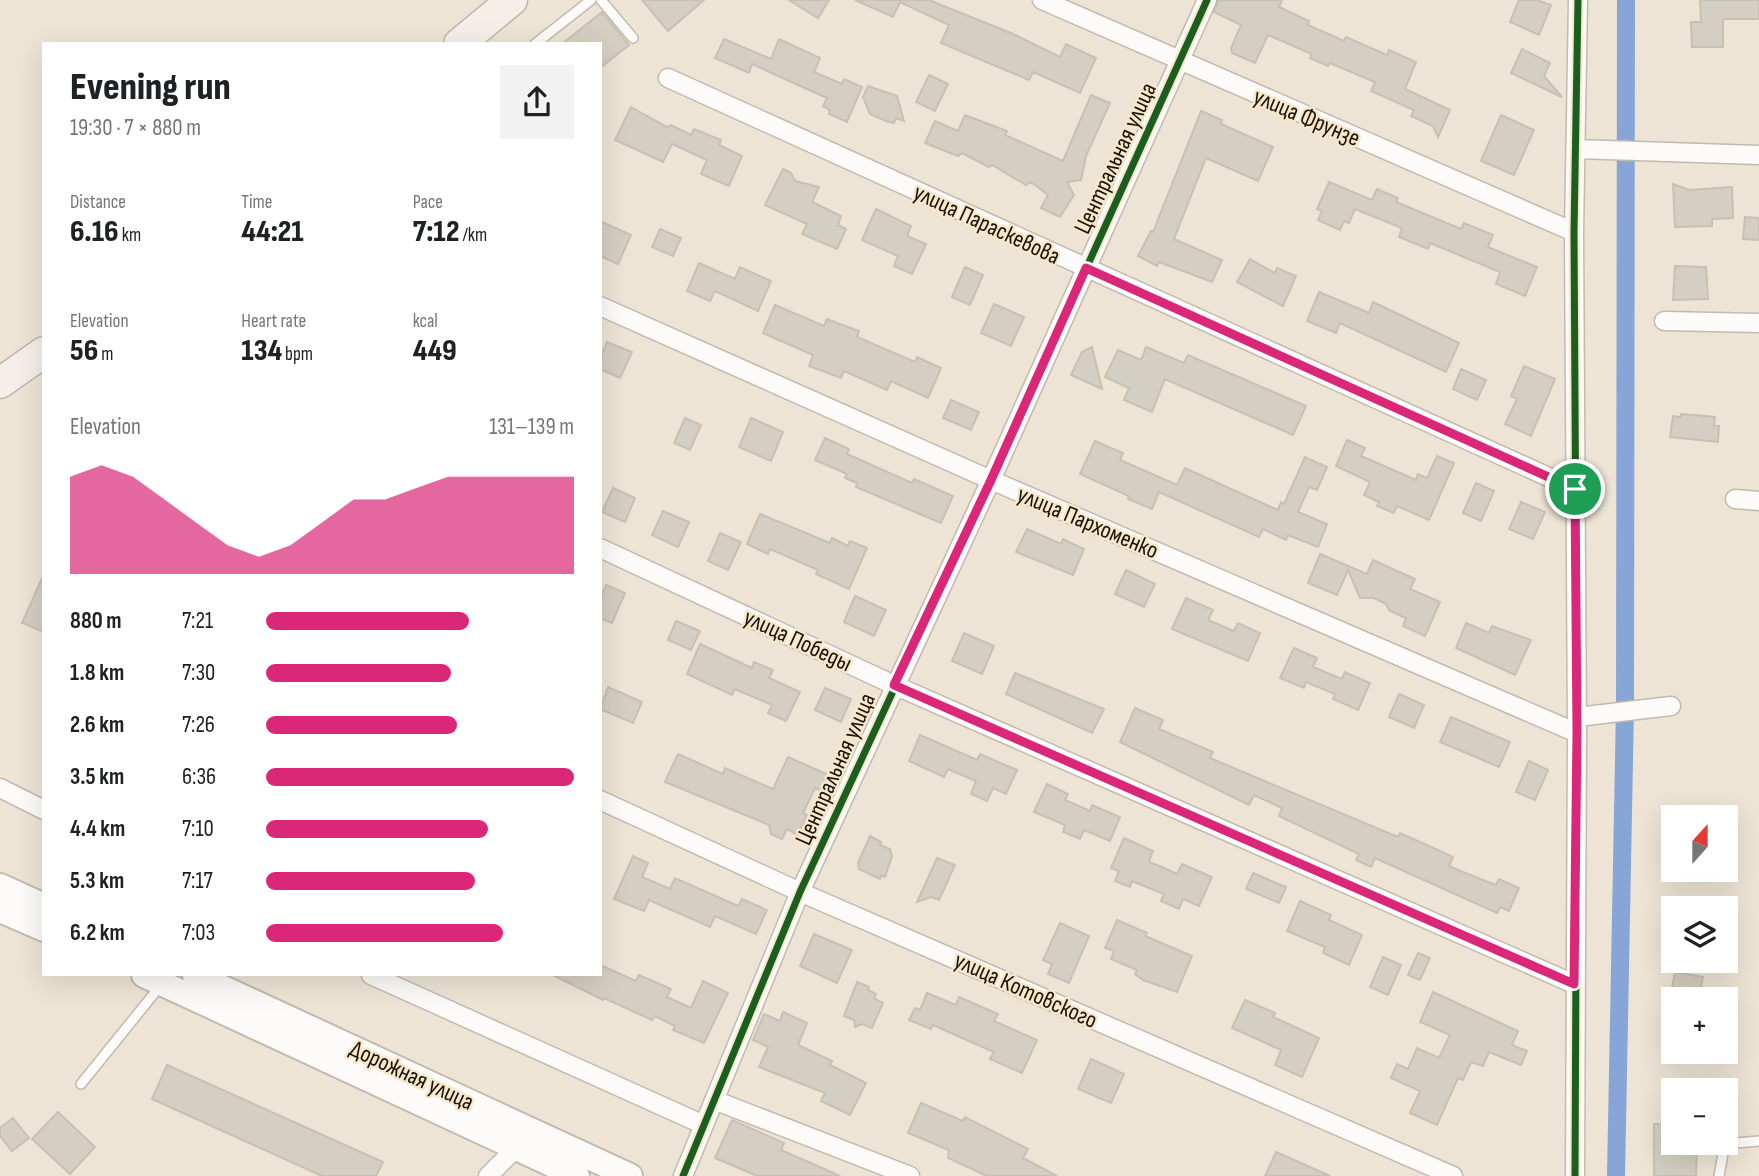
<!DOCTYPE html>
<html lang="en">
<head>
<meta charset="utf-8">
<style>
	:root { --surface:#fff; --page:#f2f2f2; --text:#202124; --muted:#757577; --accent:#db2777 }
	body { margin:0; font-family:"Sofia Sans Condensed",sans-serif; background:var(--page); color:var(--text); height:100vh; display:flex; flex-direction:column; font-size:26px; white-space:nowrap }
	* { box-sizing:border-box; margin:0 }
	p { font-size:23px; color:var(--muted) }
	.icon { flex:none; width:38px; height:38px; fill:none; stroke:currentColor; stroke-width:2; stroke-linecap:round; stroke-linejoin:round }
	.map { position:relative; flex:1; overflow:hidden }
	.drawer { position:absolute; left:42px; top:42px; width:560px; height:934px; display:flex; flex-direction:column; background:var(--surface); border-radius:0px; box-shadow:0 7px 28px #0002 }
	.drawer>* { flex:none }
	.needle { width:46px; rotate:21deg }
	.buttons { position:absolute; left:1661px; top:805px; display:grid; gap:14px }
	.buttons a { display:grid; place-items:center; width:77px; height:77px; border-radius:0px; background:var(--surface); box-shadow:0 7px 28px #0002; font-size:35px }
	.pin { position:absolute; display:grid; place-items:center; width:60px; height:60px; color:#fff; margin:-30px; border:4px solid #fff; border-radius:50%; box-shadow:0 2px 7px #0007 }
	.round { display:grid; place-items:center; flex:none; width:74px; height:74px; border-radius:0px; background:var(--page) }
	.head { display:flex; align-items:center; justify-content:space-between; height:119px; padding:0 28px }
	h1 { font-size:38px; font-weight:800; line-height:52px }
	.stats { display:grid; grid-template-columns:repeat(3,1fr); gap:10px; height:119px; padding:7px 28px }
	.stats div { display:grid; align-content:center }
	.stats b { font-size:30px; font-weight:800 }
	.stats small { font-size:19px; font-weight:400 }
	.stats p { font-size:19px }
	.chart { height:196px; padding:14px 28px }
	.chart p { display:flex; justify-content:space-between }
	.chart svg { width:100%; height:126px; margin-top:7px; fill:var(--accent); opacity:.7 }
	ul { padding:0 28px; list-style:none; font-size:23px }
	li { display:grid; grid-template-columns:112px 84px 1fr; align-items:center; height:52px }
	li i { height:18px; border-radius:9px; background:var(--accent) }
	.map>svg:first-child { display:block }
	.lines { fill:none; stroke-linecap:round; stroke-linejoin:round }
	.canal { stroke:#87a5d7; stroke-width:18 }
	.building { fill:#d5cec2; stroke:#c7c0b5; stroke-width:2 }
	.service-casing { stroke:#c2baae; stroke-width:12 }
	.minor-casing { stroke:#c2baae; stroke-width:21 }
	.secondary-casing { stroke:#c2baae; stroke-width:28 }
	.trunk-casing { stroke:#c0b5ab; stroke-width:33 }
	.service { stroke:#fcfbf9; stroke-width:9 }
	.minor { stroke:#fcfbf9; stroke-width:18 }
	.secondary { stroke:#fcfbf9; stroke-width:24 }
	.trunk { stroke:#f5efea; stroke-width:30 }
	.cycleway-casing { stroke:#f7e7cb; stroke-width:11 }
	.cycleway { stroke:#1b5e20; stroke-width:7 }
	.route-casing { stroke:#fff; stroke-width:14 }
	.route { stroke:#db2777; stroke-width:9 }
	.labels { text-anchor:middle; stroke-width:5; stroke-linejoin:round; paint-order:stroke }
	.street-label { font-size:24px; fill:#191309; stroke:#f7e7cb }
</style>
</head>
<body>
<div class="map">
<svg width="1759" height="1176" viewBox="0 0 1759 1176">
	<rect width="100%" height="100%" fill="#ede4d5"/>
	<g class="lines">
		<path class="canal" d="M1616 1176 1625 708 1626 0"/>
	</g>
	<path class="building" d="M642 0H704L668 31Z
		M789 0H829L818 18Z
		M855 0H929L1011 33 1060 57 1066 44 1096 58 1080 93 1033 72 1029 80 941 43 949 25 900 2 893 17Z
		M1218 0H1282L1279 7 1309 21 1308 25 1344 41 1346 37 1387 55 1389 50 1416 62 1405 89 1450 110 1438 137 1433 126 1411 116 1414 110 1371 91 1375 82 1330 63 1328 66 1310 58 1312 54 1268 35 1255 63 1232 53 1231 48 1241 25 1214 12Z
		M1519 0H1537L1551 5 1539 35 1510 22Z
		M1700 0H1759V19H1723V47H1692L1691 22H1701Z
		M602 12 629 45 600 68V44H562Z
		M724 39 771 59 779 39 820 58 814 72 842 84 844 79 862 87 847 122 829 114 830 110 823 106 827 98 752 64 749 73 715 58Z
		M1522 49 1550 63 1544 76 1562 97 1511 73Z
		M929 75 948 84 935 111 916 102Z
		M868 86 897 96 904 121 896 118 894 123 886 121 870 114 863 97Z
		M1091 95 1110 103 1086 156 1081 180 1067 182 1074 195 1060 217 1041 208 1048 195 1031 182 1026 185 992 165 989 167 962 153 958 156 925 143 935 121 958 131 965 115 1007 131 1005 135 1063 161Z
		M631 107 667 127 671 125 691 135 694 129 721 140 719 145 742 156 729 186 701 174 707 160 672 144 663 162 615 140Z
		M1201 111 1222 120 1221 124 1273 147 1258 181 1206 158 1174 239 1222 260 1212 282 1159 262 1157 266 1138 256 1151 231 1153 232Z
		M1501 115 1534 130 1514 175 1481 161Z
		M783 169 791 173 795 181 819 187 812 202 841 216 838 225 846 229 837 249 802 234 807 224 765 205Z
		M1329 182 1372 200 1377 189 1398 198 1396 202 1461 229 1464 223 1493 235 1488 247 1537 267 1525 296 1496 284 1500 272 1430 243 1428 249 1399 237 1402 228 1355 209 1349 223 1344 221 1340 230 1318 220 1322 211 1317 209Z
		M1673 184 1689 190 1732 187 1733 218 1712 219V226L1675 227Z
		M876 209 911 226 907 236 926 244 912 274 894 266 898 256 862 240Z
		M1745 217 1759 218V240L1743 239Z
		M600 221 631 235 618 264 600 256Z
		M660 229 681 238 673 256 652 247Z
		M1250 259 1275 273 1277 268 1296 276 1283 306 1237 282Z
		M699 263 735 279 740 267 771 281 758 311 715 291 710 301 687 291Z
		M1675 266 1706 267 1708 299 1673 300Z
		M965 267 983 275 970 305 952 297Z
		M1319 292 1369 313 1373 302 1459 343 1446 372 1340 323 1336 333 1307 321Z
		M994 304 1024 317 1011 346 981 333Z
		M775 305 824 326 827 319 859 331 857 337 915 362 917 357 941 368 928 398 891 381 887 390 844 371 841 378 809 366 813 355 763 333Z
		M607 342 632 352 620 378 600 369V358Z
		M1092 347 1102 389 1071 375 1082 352Z
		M1146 347 1184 363 1188 355 1306 406 1293 435 1165 379 1152 412 1124 400 1129 388 1105 377 1118 350 1141 360Z
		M1524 366 1555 379 1531 436 1505 424 1517 399 1511 396Z
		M1461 369 1486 380 1477 400 1453 389Z
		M951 400 979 412 971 430 943 418Z
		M1681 414 1715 417 1714 426H1719L1718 442 1670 437 1673 416 1681 417Z
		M685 418 701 425 690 450 674 443Z
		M751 418 783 432 771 461 739 447Z
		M825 438 849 449 847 454 912 483 914 479 953 496 941 523 856 487 857 483 845 478 847 474 815 460Z
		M1347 440 1365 448 1361 456 1416 480 1418 474 1427 478 1437 456 1454 463 1429 520 1397 506 1394 513 1377 506 1379 502 1364 495 1370 482 1336 466Z
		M1095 441 1123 453 1120 460 1177 485 1185 468 1278 510 1281 502 1284 504 1305 457 1327 467 1317 490 1309 487 1298 512 1327 524 1318 547 1288 535 1286 540 1263 529 1259 537 1159 492 1152 509 1128 499 1129 496 1080 474Z
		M1476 483 1494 491 1481 521 1463 513Z
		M613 488 635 498 625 522 602 512Z
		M1521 502 1545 512 1533 539 1509 529Z
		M663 511 689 522 678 547 652 535Z
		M760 514 830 543 832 538 848 546 850 541 867 548 849 589 816 574 818 570 770 549 768 554 747 544Z
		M1027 529 1061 544 1063 539 1084 549 1073 575 1016 552Z
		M720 533 741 542 728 570 708 561Z
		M1320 554 1367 574 1373 560 1415 579 1410 589 1440 602 1425 636 1403 626 1406 618 1390 611 1386 604 1374 598H1360L1348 570 1337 595 1308 583Z
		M1126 570 1155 584 1144 607 1115 594Z
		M44 574V632L22 623Z
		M606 585 625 593 612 623 600 618V599Z
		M855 596 886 610 874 636 844 622Z
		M1186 598 1213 610 1208 620 1234 631 1238 623 1260 633 1248 661 1172 629Z
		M676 621 700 631 691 650 668 640Z
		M1466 623 1489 633 1492 626 1531 640 1515 675 1456 648Z
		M964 633 994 646 982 674 952 661Z
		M700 644 752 668 754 662 773 670 769 678 800 692 786 721 768 713 772 705 735 689 732 695 687 674Z
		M1294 648 1317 658 1313 667 1342 679 1345 672 1370 683 1358 710 1333 699 1335 694 1306 682 1304 688 1280 678Z
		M1015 673 1104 709 1092 733 1006 694Z
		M608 687 642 702 633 723 600 709Z
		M825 688 851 699 841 722 815 710Z
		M1399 694 1424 705 1414 728 1389 717Z
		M1135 708 1163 720 1159 729 1213 752 1210 758 1398 837 1400 833 1429 846 1453 857 1449 866 1480 879 1496 885 1499 879 1519 888 1509 911 1500 907 1497 913 1375 858 1371 867 1356 860 1359 854 1279 816 1282 808 1254 795 1249 805 1120 742Z
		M1451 717 1510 742 1499 767 1440 742Z
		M920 735 977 760 980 754 1017 770 1006 794 993 788 987 801 971 794 976 781 948 769 944 777 909 761Z
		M678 754 723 774 725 768 773 789 788 757 833 777 825 793 815 788 803 813 807 815 798 835 787 829 782 839 771 834 769 825 665 782Z
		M1529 761 1548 770 1535 800 1516 792Z
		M1047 784 1068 794 1065 800 1090 811 1092 805 1120 817 1110 841 1084 830 1080 839 1063 832 1065 825 1034 812Z
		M870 836 881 842 880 845 890 849 892 856 885 877 881 875 880 879 859 869 858 863Z
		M1124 838 1153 851 1149 862 1162 867 1177 874 1182 864 1212 877 1199 906 1183 899 1179 909 1161 901 1164 894 1132 881 1130 887 1115 881 1119 871 1111 868Z
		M633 856 648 863 642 877 670 889 675 878 738 906 742 899 767 910 756 934 715 916 710 927 649 900 644 911 614 899Z
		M937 858 955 865 939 900 931 897 917 902Z
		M1253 873 1286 887 1279 903 1246 889Z
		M1300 901 1331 915 1329 920 1362 935 1349 965 1323 953 1325 947 1287 931Z
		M1117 920 1147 933 1145 936 1192 956 1177 992 1143 980 1135 974 1137 970 1111 959 1114 951 1105 948Z
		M1060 923 1089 936 1069 983 1048 974 1052 964 1043 960Z
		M814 934 852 950 837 983 800 966Z
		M1418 953 1430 958 1420 980 1408 975Z
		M1383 957 1401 965 1388 995 1370 987Z
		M600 965 636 981 639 975 671 989 667 997 691 1008 703 981 728 993 704 1043 673 1030 675 1026 655 1016 652 1020 604 998 603 1000 553 975H600Z
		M1675 972 1703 977 1700 993 1672 988Z
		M857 982 869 987 868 990 876 994 874 998 883 1003 872 1028 862 1024 855 1027 854 1020 844 1016Z
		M1433 992 1518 1031 1512 1045 1527 1051 1521 1065 1489 1052 1483 1066 1471 1062 1463 1080 1458 1078 1437 1125 1410 1113 1420 1091 1391 1078 1397 1064 1408 1069 1417 1048 1439 1058 1450 1035 1420 1022Z
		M927 993 956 1005 959 997 998 1014 994 1021 1037 1040 1022 1073 990 1059 994 1052 933 1025 931 1029 909 1020 915 1008 920 1010Z
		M1245 1000 1275 1013 1273 1017 1319 1038 1302 1077 1275 1065 1281 1050 1232 1028Z
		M783 1012 807 1023 798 1045 832 1061 830 1065 866 1083 850 1115 821 1101 825 1093 759 1067 768 1047 753 1040 764 1014 780 1021Z
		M1091 1059 1124 1074 1111 1103 1078 1089Z
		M167 1065 383 1162 376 1176H322L152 1099Z
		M921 1103 963 1121 965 1117 1028 1149 1023 1158 1057 1176H987L948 1158 949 1150 908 1133Z
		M58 1112 95 1147 70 1174 32 1139Z
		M13 1118 29 1138 12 1151 0 1136V1128Z
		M732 1120 784 1143 781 1150 840 1176H757L715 1158Z
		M1654 1124 1673 1125V1143H1697L1696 1176H1654Z
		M1276 1152 1330 1176H1265Z"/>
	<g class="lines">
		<g class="service-casing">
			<path id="service" d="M601 0 633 38
				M535 44 591 0
				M81 1084 161 985
				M1719 1176 1724 1148 1736 1143 1759 1141"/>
		</g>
		<g class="minor-casing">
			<path id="minor" d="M1042 0 1574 232
				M668 78 1575 489
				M1576 149 1759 155
				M600 306 991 480 1577 733
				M1664 321 1759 323
				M1735 499 1759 501
				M600 548 894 685 1574 984
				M1577 717 1671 706
				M0 788 44 810
				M600 800 800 892 1453 1176
				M371 975 704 1125
				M714 1100 910 1176
				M488 1176 522 1142
				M683 1176 800 892 991 480 1207 0
				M1575 1176 1577 733 1574 232 1578 0"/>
		</g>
		<g class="secondary-casing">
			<path id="secondary" d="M0 886 44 906
				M0 910 44 929
				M144 975 577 1176
				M195 975 630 1176"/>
		</g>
		<g class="trunk-casing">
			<path id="trunk" d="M459 44 512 0
				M0 383 44 352"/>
		</g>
		<use href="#service" class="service"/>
		<use href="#minor" class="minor"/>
		<use href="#secondary" class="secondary"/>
		<use href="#trunk" class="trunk"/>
		<g class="cycleway-casing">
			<path id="cycleway" d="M683 1176 800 892 991 480 1207 0
				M1575 1176 1577 733 1574 232 1578 0"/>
		</g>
		<use href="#cycleway" class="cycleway"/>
	</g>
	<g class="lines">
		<g class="route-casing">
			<path id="route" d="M1086 268 1575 489 1577 733 1574 984 894 685 991 480Z"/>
		</g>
		<use href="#route" class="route"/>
	</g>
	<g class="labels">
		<g class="street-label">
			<text transform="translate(1307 117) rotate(23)" y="8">улица Фрунзе</text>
			<text transform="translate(1115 158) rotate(-65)" y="8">Центральная улица</text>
			<text transform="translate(987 224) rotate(25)" y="8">улица Параскевова</text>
			<text transform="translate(1088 522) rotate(23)" y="8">улица Пархоменко</text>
			<text transform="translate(798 640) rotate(25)" y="8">улица Победы</text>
			<text transform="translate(835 769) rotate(-66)" y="8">Центральная улица</text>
			<text transform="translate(1026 990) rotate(24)" y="8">улица Котовского</text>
			<text transform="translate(412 1075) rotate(25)" y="8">Дорожная улица</text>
		</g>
	</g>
</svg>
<div class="buttons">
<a><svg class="needle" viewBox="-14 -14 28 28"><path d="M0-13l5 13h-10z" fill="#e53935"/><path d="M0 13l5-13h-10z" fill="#757577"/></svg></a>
<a><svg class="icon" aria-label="layers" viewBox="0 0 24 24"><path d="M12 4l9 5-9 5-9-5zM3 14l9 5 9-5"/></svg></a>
<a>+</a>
<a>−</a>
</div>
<div class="pin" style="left:1575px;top:489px;background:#1e9e55"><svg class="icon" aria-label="arrive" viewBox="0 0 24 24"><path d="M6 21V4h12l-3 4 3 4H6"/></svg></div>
<section class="drawer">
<div class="head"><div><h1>Evening run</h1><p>19:30 · 7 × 880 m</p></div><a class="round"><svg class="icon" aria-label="share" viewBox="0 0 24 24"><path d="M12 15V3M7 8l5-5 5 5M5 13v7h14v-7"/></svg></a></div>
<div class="stats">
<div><p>Distance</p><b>6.16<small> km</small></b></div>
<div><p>Time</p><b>44:21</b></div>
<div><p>Pace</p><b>7:12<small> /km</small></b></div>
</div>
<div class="stats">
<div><p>Elevation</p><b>56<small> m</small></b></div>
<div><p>Heart rate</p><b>134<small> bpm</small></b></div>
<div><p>kcal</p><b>449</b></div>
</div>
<div class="chart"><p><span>Elevation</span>131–139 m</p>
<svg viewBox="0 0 160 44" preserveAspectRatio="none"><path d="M0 44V10L10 6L20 10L30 18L40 26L50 34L60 38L70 34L80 26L90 18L100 18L110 14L120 10L130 10L140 10L150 10L160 10V44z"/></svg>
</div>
<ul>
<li><b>880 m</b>7:21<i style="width:66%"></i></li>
<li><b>1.8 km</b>7:30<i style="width:60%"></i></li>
<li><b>2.6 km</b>7:26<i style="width:62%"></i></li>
<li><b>3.5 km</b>6:36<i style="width:100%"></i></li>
<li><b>4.4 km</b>7:10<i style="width:72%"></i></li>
<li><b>5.3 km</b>7:17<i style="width:68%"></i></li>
<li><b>6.2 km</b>7:03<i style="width:77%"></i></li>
</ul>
</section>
</div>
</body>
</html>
